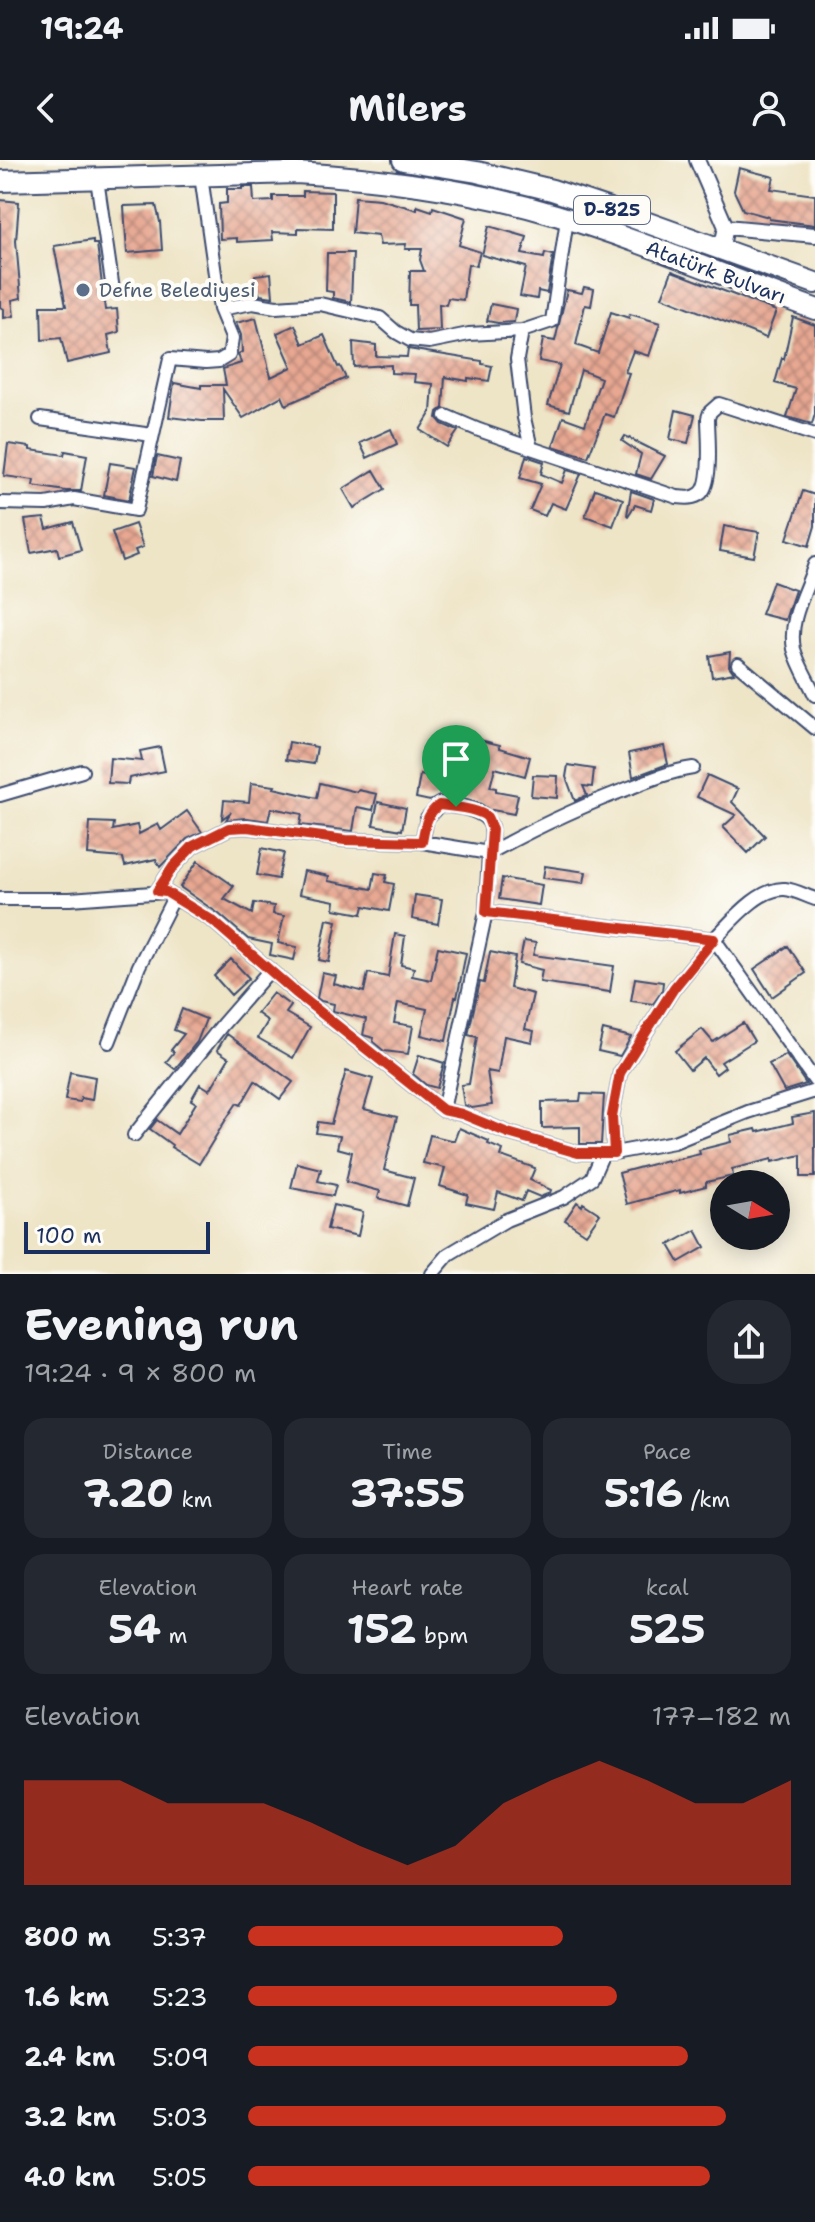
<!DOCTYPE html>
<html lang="en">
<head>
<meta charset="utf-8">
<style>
	:root { --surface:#171b24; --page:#242831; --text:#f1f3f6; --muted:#9ea1a6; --accent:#c8321e }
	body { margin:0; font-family:"Shantell Sans",sans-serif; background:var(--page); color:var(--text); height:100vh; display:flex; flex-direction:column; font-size:30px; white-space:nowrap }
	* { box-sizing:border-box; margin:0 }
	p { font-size:26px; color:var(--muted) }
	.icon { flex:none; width:44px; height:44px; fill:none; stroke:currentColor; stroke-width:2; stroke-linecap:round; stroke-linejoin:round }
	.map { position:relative; height:1114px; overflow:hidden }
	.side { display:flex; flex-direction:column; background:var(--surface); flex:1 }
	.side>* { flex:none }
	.needle { width:52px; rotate:101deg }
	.tools { position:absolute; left:710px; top:1010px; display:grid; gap:16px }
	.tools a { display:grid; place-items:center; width:80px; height:80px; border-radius:50%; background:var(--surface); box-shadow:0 4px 20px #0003; font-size:40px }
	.scale { position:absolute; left:24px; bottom:20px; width:186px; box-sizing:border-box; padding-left:8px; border:4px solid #1b2f5e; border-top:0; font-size:22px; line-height:28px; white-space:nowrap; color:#1b2f5e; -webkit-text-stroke:6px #fdfcf7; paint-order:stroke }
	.pin { position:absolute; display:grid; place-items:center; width:68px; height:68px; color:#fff; margin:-82px -34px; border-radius:50% 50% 50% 0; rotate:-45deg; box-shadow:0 0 8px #0007 }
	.pin .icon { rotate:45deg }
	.round { display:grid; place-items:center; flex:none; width:84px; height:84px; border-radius:32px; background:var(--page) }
	.overview { display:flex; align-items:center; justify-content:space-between; height:136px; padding:0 24px }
	h1 { font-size:44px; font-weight:700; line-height:60px }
	.stats { display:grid; grid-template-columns:repeat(3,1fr); gap:12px; height:136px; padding:8px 24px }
	.stats div { display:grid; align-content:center; border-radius:20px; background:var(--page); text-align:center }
	.stats b { font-size:40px; font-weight:700 }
	.stats small { font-size:22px; font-weight:400 }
	.stats p { font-size:22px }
	.chart { height:224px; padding:16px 24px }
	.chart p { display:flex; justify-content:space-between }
	.chart svg { width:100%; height:144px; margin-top:8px; fill:var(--accent); opacity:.7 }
	ul { padding:0 24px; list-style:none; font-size:26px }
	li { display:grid; grid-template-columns:128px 96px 1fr; align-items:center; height:60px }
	li i { height:20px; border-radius:10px; background:var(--accent) }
	.status { display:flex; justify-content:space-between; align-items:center; height:56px; padding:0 40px; background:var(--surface); direction:ltr }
	.status svg { height:22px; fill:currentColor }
	header { display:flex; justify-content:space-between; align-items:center; height:104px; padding:0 24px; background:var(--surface); font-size:36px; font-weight:700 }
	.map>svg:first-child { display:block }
	.building { fill:url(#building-cross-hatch) }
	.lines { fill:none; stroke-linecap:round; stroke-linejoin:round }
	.minor-casing { stroke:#3b4a6e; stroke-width:16 }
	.tertiary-casing { stroke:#3b4a6e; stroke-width:18 }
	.trunk-casing { stroke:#3b4a6e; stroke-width:24 }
	.minor { stroke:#fff; stroke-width:12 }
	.tertiary { stroke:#fff; stroke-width:14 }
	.trunk { stroke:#fff; stroke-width:20 }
	.route-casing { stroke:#fff; stroke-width:16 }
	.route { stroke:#c8321e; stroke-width:10 }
	.service-dot { fill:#5c6f8a; stroke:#fdfcf7; stroke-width:3 }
	.labels { text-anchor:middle; stroke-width:8; stroke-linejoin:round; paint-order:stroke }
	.shield { fill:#fdfcf7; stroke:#5f6c8c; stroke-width:2 }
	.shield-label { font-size:18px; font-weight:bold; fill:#1b2f5e }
	.street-label { font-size:20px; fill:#1b2f5e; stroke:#fdfcf7 }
	.service-label { font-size:20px; fill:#4e5e75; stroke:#fdfcf7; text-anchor:start }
</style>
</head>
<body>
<div class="status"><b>19:24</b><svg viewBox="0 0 49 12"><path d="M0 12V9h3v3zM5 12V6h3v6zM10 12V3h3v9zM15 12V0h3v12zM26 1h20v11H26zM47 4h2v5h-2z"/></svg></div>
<header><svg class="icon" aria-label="back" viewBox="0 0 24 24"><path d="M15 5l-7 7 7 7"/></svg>Milers<svg class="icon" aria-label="person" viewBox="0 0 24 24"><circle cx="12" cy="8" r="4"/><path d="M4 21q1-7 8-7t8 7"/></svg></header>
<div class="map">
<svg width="815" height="1114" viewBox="0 0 815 1114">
	<defs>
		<pattern id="building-cross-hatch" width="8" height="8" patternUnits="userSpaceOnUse" patternTransform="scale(2)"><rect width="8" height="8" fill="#e7a791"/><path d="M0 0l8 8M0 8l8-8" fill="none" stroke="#ba887a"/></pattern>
	</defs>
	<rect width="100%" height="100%" fill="#fdfcf7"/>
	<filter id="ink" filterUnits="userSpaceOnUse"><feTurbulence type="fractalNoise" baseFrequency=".0125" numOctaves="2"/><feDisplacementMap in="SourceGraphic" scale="16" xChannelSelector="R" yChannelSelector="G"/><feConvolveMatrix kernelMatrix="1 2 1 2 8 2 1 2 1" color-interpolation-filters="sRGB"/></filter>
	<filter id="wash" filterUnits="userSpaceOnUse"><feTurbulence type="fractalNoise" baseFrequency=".006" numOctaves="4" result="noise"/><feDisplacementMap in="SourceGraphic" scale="32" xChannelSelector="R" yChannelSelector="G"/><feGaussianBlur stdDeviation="1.8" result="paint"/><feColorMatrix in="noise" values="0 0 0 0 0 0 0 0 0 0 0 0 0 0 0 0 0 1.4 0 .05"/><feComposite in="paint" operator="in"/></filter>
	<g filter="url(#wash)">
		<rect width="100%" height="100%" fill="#eee4c6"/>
		<g id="blocks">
			<path class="building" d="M739 8 774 17 771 29 815 35V65L769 59V57L743 50 734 31Z
				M242 27H253L254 42 273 41V36H303V31L333 32V69L298 68V73L272 72 273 80 237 82V78L220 79 219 44 227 43V29H242Z
				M355 37 380 39 417 50V46L432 51 433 47 466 58 459 85 480 92 476 106 468 104 463 140 448 138 446 145 439 144 440 170 416 171 415 145H409L410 111H424L420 100 422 89H405L406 84 380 85 378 76 352 73Z
				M0 40 19 42 16 81 21 138 12 140 14 156 4 158V149L0 147Z
				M156 45 160 62 162 90 127 93 124 46Z
				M489 66 527 77 522 94 544 98 545 93 553 95 547 133 538 131 537 139 520 136 526 107 482 95Z
				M93 80V84H97L105 150 117 149 119 172 108 175 111 193 67 203 61 178 42 180 41 146H66L54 86Z
				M327 93H353L351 142 333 138V132L326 131Z
				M672 111 776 151 766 178 662 137Z
				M271 113 273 137 260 135 256 126 255 115Z
				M584 127 594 129 591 146 585 145 576 185 598 193 611 152 629 158 630 154 660 163 649 196 633 191 625 212 629 213 614 257 605 254 588 297 553 286 563 257 585 265 601 218 581 210 569 251 548 245 560 205 539 201 543 179 555 181 567 130 582 133Z
				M491 144 516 149 514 162 498 163 487 161Z
				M793 157 815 165V254L812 264 787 257 796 229 775 223 782 198 784 199Z
				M256 158 271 217 292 207 277 173 295 165 303 184 324 175 338 207 340 206 346 218 286 245 282 236 243 258 223 229 224 261H202L169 257 174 223 201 228V225H226L223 209 241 203 238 194 242 192 241 175 236 163Z
				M353 182 376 185V196L407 197 408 189 482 201V204L492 206 489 221 468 218V221L445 217 443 248 438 252 437 258 442 264 458 271 447 287 420 270 431 252 433 224 414 222 415 214 391 213V205L354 207Z
				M676 250 695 255 688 283 670 279Z
				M391 269 397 284 367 298 360 283Z
				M625 276 665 296 651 319 636 314 641 294 622 281Z
				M8 284 30 287V290L64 295 65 291 87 295 81 331H66L33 326 34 320 4 316Z
				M157 296 180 301 176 322 153 316Z
				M526 296 544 302 541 314 562 323 567 310 581 314 566 349 551 343 545 356 530 350 541 324 520 318Z
				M110 303 136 307 129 340 104 335Z
				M374 310 385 329 354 348 343 329Z
				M595 329 623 339 613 366 585 356Z
				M631 331 654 339 651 350 635 345 628 356 627 355Z
				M803 331 815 335V366L809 386 787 379Z
				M44 358 47 369 73 362 81 390 59 396 57 388 31 393 25 360Z
				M135 364 143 387 135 390 137 395 122 401 112 372Z
				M724 366 759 372 754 397 720 391Z
				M773 422 795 430 785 460 761 454Z
				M730 492 729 506 734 513 712 517 709 496Z
				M472 578 500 585V588L530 597 525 616 495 608 490 627 496 628V631L518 635 514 654 492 650V652L481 644 463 639 439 636 430 641 416 638 420 615 461 623Z
				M289 582 317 587 314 604 286 600Z
				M664 586 668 604 633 617 629 593Z
				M160 587 165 611 129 618 128 624 108 623 110 598 142 601 140 591Z
				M568 605 594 609 592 627 583 626 587 635 575 641 566 617Z
				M533 615 558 616 557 638 531 636Z
				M707 615 738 629 732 642 765 676 748 693 723 667 736 655 697 637Z
				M251 623 275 626 274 628 317 638 320 623 357 632 358 630 377 634 373 650 357 647 353 671 300 665 302 654 271 648 268 661 247 658 226 660 231 652 222 659 224 640 249 642Z
				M378 642 406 648 402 670 373 665Z
				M187 651 202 672 187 679 160 707 156 699 125 706 123 698 88 695 90 662 114 663 113 670 137 665 139 674 158 664 161 670Z
				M262 688 284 693 278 719 257 715Z
				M198 701 234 726 224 739 252 754 254 743 274 746 273 754 284 756 278 783 297 787 294 800 270 795 272 784 248 779 219 754 180 727Z
				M545 706 586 712 584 723 543 718Z
				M304 711 329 716 328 721 372 729 375 713 387 715 385 722 394 724 389 751 364 746 362 754 334 749 335 741 299 734Z
				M502 718 542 725 539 745 499 739Z
				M415 735 442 739 438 764 412 759Z
				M327 759 337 761 329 802 319 800Z
				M395 774 405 776 401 805 414 808 412 816 431 820 438 787 466 793 457 838 455 837 446 881 421 875 427 849 398 843 394 863 413 866 408 894 384 891 373 882 374 878 363 875 366 859 333 851 334 844 321 841 317 838 322 813 336 816 334 824 364 832 368 813 388 817Z
				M524 781 536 783 533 795 614 806 610 832 540 822 542 810 519 804Z
				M788 786 806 813 772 837 754 809Z
				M490 792 515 797 510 828 533 834 525 869 534 871 532 882 504 876 498 913 487 911 492 945 472 948 464 945 461 925 469 924 477 877 468 875 480 822 484 823Z
				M231 799 249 818 231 835 214 816Z
				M635 818 663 822 662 831 653 844 631 841Z
				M273 833 291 846 286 853 310 867 293 898 258 878 268 861 257 853Z
				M182 849 206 859 197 882 175 909 166 902 174 892 171 890 184 874 174 870Z
				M743 863 754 881 721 902 725 907 716 914 704 898 690 910 675 891 702 869 713 882Z
				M603 870 631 877 620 896 598 891Z
				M227 874 293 922 280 939 255 921 241 945 237 943 225 961 199 1004 171 987 172 985 150 969 157 960 177 974 196 943 191 940 200 924 210 930 229 898 217 890Z
				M419 895 444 903 437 928 426 925 413 914Z
				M786 895 806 924 784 931 769 904Z
				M346 911 373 919 364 949 397 957 384 1010 414 1018 407 1046 378 1038 380 1031 346 1022 352 992 337 988 340 976 316 973 318 962 331 964Z
				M70 912 95 917 92 940 81 938 80 942 65 940Z
				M581 934 604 935 601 984H580V967L542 968V942L580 941Z
				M815 953V1017H801V995L772 1002V999L732 1009 733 1016 706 1022V1026L680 1033V1030L627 1044 619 1013 667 1000V1002L700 994 699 990 731 982 730 975 756 969 757 972 793 963 792 957Z
				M459 968 489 981 488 984 503 990 501 996 535 1008 530 1020 551 1030 550 1033 540 1037 526 1031 522 1041 498 1032 494 1049 466 1043 468 1035 440 1026 445 1008 423 1003 430 975 454 981Z
				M297 1003 321 1009 318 1021 336 1025 333 1036 291 1028Z
				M577 1042 582 1046 583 1043 600 1054 586 1074 565 1060Z
				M333 1045 363 1052 358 1076 327 1069Z
				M696 1070 705 1087 679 1102 669 1085Z"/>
		</g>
	</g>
	<g filter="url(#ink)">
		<use href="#blocks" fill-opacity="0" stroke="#3b4a6e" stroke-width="2"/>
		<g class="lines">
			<g class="minor-casing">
				<path id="minor" d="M97 19 113 130
					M220 149 253 143 276 147 320 144 380 158 396 172 410 180 429 182 469 174 522 171 552 161 567 59
					M522 171 517 199 524 258 531 288 677 337C686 338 694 339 701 333 713 322 708 275 708 258L710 252 719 244 815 275
					M446 256 479 270 531 288
					M40 259 152 275
					M0 343 46 344 74 339 136 350 170 199 206 202 219 201 229 195 230 191 232 178 220 149 201 16
					M815 404C806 432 788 459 794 489 798 504 808 520 815 535
					M738 504 815 568
					M0 635 82 611
					M157 731 173 707 193 686 229 668 247 667 345 680 422 682 489 693C490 685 493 675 491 667 486 648 455 647 439 645L427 658 422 682
					M0 739H70L166 732 213 761 295 832 443 950 462 954 508 973 578 993H614L674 982 748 952 815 931
					M486 752 714 779C731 762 759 727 785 729 795 730 806 736 815 739
					M109 882 139 806 174 737
					M443 950 486 752 489 693C535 668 583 645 632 627 652 619 672 611 693 608
					M134 975 223 864 270 810
					M614 993 612 956 620 913 674 828 714 779 815 921
					M432 1114 449 1094 506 1060 564 1037 592 1018 603 993"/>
			</g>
			<g class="tertiary-casing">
				<path id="tertiary" d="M697 0 726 67 721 90
					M726 67 815 75"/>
			</g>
			<g class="trunk-casing">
				<path id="trunk" d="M403 0 477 12 552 30 609 49 815 123
					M0 21 296 13C383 18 471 29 556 55 643 81 728 118 815 149"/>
			</g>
			<use href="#minor" class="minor"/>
			<use href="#tertiary" class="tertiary"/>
			<use href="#trunk" class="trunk"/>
		</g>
	</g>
	<g class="lines" filter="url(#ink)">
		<g class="route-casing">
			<path id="route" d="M439 645C450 646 479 649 487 657 489 660 491 667 492 670L486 752 714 779 674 828 620 913 612 956 614 993H578L508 973 462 954 443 950 295 832 213 761 166 732 157 731 173 707 193 686 229 668 247 667 345 680 422 682C425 667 426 654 439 645Z"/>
		</g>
		<use href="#route" class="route"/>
	</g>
	<circle class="service-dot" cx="83" cy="130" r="8"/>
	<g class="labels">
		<rect class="shield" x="574" y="36" width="76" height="28" rx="6"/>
		<g class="shield-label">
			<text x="612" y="56">D-825</text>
		</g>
		<g class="street-label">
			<text transform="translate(716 112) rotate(20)" y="7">Atatürk Bulvarı</text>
		</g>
		<g class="service-label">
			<text x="99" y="137">Defne Belediyesi</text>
		</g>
	</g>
</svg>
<div class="tools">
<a><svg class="needle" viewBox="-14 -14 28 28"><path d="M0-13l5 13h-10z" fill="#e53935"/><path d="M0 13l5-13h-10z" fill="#9ea1a6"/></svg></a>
</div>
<div class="scale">100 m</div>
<div class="pin" style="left:456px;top:647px;background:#1e9e55"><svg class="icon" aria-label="arrive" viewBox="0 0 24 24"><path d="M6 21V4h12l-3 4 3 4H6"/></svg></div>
</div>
<section class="side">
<div class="overview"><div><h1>Evening run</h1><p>19:24 · 9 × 800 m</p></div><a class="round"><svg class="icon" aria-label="share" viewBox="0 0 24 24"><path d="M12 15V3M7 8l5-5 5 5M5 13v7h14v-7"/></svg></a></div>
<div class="stats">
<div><p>Distance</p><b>7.20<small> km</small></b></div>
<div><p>Time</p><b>37:55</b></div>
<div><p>Pace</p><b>5:16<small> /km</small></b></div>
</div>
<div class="stats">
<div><p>Elevation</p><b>54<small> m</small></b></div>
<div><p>Heart rate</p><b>152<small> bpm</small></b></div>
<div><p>kcal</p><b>525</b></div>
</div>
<div class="chart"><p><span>Elevation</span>177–182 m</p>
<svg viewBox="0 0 160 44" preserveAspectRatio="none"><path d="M0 44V12L10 12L20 12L30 19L40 19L50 19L60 25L70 32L80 38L90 32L100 19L110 12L120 6L130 12L140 19L150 19L160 12V44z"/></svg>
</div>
<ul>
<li><b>800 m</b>5:37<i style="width:58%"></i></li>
<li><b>1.6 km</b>5:23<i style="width:68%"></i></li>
<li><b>2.4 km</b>5:09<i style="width:81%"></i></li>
<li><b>3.2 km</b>5:03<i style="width:88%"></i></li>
<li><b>4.0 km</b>5:05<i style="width:85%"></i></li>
</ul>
</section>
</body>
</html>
